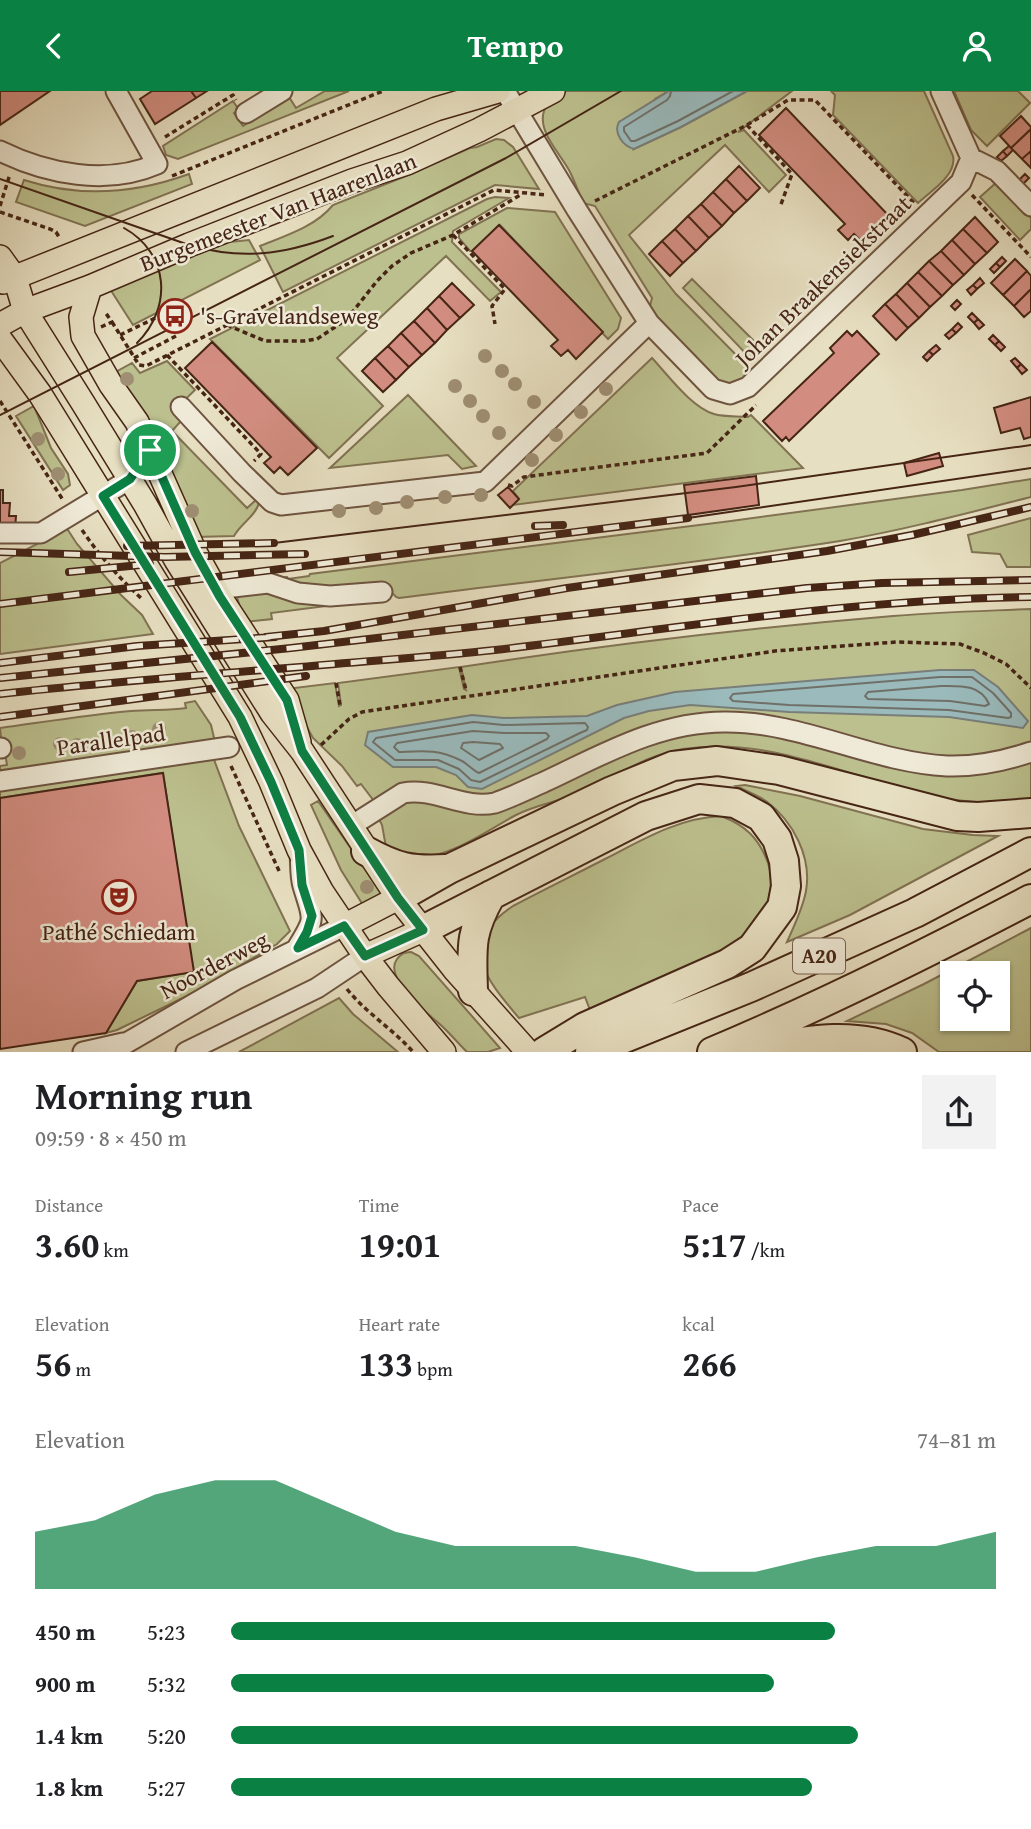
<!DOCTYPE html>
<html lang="en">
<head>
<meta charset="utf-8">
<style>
	:root { --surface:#fff; --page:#f2f2f2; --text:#202124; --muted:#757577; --accent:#0b8043 }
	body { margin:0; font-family:"Gentium Book Plus",serif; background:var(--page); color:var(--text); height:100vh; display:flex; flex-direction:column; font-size:26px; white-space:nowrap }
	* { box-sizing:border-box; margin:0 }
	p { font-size:23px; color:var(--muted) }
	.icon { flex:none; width:38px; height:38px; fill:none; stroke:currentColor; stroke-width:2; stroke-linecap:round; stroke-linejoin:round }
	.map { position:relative; height:961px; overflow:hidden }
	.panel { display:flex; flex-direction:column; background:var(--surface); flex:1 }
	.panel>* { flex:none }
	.buttons { position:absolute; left:940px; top:870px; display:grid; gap:14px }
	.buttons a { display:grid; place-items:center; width:70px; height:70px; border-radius:0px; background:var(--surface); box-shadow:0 2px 5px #0004; font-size:35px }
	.pin { position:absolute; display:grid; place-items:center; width:60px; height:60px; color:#fff; margin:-30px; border:4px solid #fff; border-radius:50%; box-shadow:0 2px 7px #0007 }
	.round { display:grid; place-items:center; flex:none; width:74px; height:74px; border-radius:0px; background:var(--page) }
	.headline { display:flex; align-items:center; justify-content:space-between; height:119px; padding:0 35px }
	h1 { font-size:38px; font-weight:800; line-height:52px }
	.metrics { display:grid; grid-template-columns:repeat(3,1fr); gap:10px; height:119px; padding:7px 35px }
	.metrics div { display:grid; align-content:center }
	.metrics b { font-size:35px; font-weight:800 }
	.metrics small { font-size:19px; font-weight:400 }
	.metrics p { font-size:19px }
	.chart { height:196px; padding:14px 35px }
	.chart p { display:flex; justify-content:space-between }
	.chart svg { width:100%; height:126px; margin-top:7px; fill:var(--accent); opacity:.7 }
	ul { padding:0 35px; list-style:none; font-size:23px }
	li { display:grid; grid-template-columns:112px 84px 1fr; align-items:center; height:52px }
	li i { height:18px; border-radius:9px; background:var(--accent) }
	header { display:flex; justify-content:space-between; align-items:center; height:91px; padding:0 35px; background:var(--accent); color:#fff; font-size:32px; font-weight:800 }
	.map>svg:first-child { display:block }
	.green { fill:#bcc08e; stroke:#817252; stroke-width:2; fill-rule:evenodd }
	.water { fill:#9ababc; stroke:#787e79; stroke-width:2 }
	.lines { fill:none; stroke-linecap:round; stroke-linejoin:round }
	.shore { stroke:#707068; stroke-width:2 }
	.building { fill:#d28d80; stroke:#462515; stroke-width:2 }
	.minor-casing { stroke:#6e5440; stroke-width:23 }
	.major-casing { stroke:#462515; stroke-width:26 }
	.highway-casing { stroke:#462515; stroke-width:32 }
	.path { stroke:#462515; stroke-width:3.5; stroke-dasharray:5 3.5; stroke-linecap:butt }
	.minor { stroke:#efead7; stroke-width:19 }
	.major { stroke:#e7dfc1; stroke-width:23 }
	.highway { stroke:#e7dfc1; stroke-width:28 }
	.tram { stroke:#462515; stroke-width:2 }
	.rail-casing { stroke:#462515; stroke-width:8 }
	.rail { stroke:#efead7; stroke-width:5; stroke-dasharray:16; stroke-linecap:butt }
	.tree { fill:#9f8e73 }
	.route-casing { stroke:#fff; stroke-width:14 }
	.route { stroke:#0b8043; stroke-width:9 }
	.labels { text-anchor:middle; stroke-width:5; stroke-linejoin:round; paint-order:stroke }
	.shield { fill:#efead7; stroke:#79604f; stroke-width:2 }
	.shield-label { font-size:21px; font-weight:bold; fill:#462515 }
	.street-label { font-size:23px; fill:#462515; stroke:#efead7 }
	.poi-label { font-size:23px; fill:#462515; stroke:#efead7; text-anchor:start }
</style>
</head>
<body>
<header><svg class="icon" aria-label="back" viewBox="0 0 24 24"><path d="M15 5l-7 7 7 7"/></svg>Tempo<svg class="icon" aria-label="person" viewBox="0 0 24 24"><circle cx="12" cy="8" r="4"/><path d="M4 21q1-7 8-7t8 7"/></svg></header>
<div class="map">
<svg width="1031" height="961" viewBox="0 0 1031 961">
	<rect width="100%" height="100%" fill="#e7dfc1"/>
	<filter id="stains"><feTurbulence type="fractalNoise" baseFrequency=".00286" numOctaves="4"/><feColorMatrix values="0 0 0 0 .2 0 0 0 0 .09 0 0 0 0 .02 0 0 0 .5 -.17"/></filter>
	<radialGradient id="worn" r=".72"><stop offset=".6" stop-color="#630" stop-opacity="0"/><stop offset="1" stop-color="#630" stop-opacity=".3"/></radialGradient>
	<path class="green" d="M325 0H349L178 68 166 64 163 55 233 10 239 19 234 22 243 35 289 6 296 17Z
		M563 0H669L655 8 634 58 681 36 747 0H792L738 41 744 39 786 84 769 101 725 54 629 144 676 203 753 281C739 294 730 296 713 287L649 219 652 207 595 115 583 112C579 102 575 91 570 81 561 63 537 41 544 20 546 11 555 6 563 0Z
		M831 0H924L953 65C957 84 931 100 918 112L833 24 835 4Z
		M954 0H1018L1030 12 987 55 971 39Z
		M496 48 504 49 513 56 539 98 495 94 283 201 260 155C285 145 315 136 333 114L411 83 470 57 477 56Z
		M189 83 192 93 85 135 16 111 24 89C80 107 134 103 189 83Z
		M997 91 1031 127V138L1020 149 980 106Z
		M495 106 509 107 453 140 452 151 501 201 490 210 446 165 337 267 383 315 329 367 210 248 487 108Z
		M507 117 555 121 621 227 618 238 608 248 500 134 472 160H470L459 147V143Z
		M249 149 260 169 133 234 110 198 220 152Z
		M692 188 763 259 755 267 751 268 683 197Z
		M652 267C668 284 691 316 714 323 724 326 737 325 748 326L751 324 803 377 513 414 519 408 513 400Z
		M167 270 195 299 173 320 181 330 172 340 247 417 257 408 259 412C255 426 241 432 234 445L195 446 114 282 132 272 140 282Z
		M408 304 476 375 462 378 448 364 330 377Z
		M34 315 51 357 68 383 70 394 63 399 16 325Z
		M1031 388V406C968 422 904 439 840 450 694 473 546 488 399 507L396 506 385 494 332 499 257 489 287 486 288 488 309 485 310 483 731 430 962 399Z
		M1031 427V476H1007L1000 463 972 461 968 444Z
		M66 436 77 453 121 504 142 524 153 543 0 563V472L43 450Z
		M260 496 325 514 326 515 271 522 272 528 244 531 237 506 244 500Z
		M1031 518V654L950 671 701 627 490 707 374 710 361 693 357 695 342 675 313 647 286 598 335 592 339 615 341 614 338 592 459 576 464 598 466 599 461 576C605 554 749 537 893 525 939 521 985 520 1031 518Z
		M195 610 211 634 215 651 0 684V675L7 674 4 656H2L0 637C44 631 87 624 131 620 150 618 168 620 186 617L185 612Z
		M735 635 890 670H1031V708C911 730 804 639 683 658 644 664 613 688 576 703 557 711 535 714 516 724 486 740 450 767 415 767 406 768 395 760 386 756L382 734 379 728 406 710 424 708 459 719 637 652Z
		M213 666 239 735 290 840 277 853 195 901 117 939 106 942 137 890 193 881 163 682 0 707V697Z
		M745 694 800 705 923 738 973 744 998 745 850 824 787 851C794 835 803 817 806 800 812 766 793 730 766 710 757 704 746 700 736 695Z
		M318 710 383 804 363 814 341 779 311 714Z
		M721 725C745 734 759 747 768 772 775 791 769 818 757 833 754 837 748 841 744 844 701 880 642 897 590 919L585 906 519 927C485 887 456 853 513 815 543 799 574 784 605 768 642 749 678 727 721 725Z
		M1031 837V961H939L912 942 886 933 847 930 924 893ZM952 882H998V928H952Z
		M411 861 419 865 500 957 488 961H467C459 953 452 945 444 937 431 925 382 888 397 868 401 863 404 861 411 861Z
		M339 907 353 923 398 961H239Z"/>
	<path class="water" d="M669 0H747L681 36 634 58C623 55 613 42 619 31Z
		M940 579H974L998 596 1028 630 1023 637 949 626 789 621 690 614 649 620 624 627 482 698 468 696 456 684 436 676H393L365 654 368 641 472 624 504 627 587 625 617 614 675 601Z"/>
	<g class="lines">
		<path class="shore" d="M671 0 670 5 667 9 624 36V40L631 50H635L678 30 733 0
			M940 586H972L993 602 1011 622V626L1008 627 949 619 789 614 733 610 730 607 733 603Z
			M941 595C960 595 980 593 989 613L985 615 950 610 868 608 865 605 868 601Z
			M473 631 504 634 585 632 588 636 587 639 580 642 480 691 471 689 459 678 438 669H395L373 651 376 647Z
			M473 640 504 642H546L549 645 547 648 479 682C472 679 467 672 460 669 437 658 424 660 399 661L394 656 397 652Z
			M473 651 500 653 503 657 479 669 461 657 463 652Z"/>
	</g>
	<path class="building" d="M0 0H50L0 34Z
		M152 0H191L196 7 155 33 140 8Z
		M191 0H207L196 7Z
		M786 17 889 125 862 151 854 143 848 149 838 139 845 133 759 44Z
		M1021 25 1031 36V38L1011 57 1000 45Z
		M1031 38V60L1022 68 1011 57Z
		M1009 55 1013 59 1007 65 1003 60Z
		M1003 60 1007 65 1001 70 997 66Z
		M1031 60V77L1022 68Z
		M739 75 760 97 747 110 726 88Z
		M1025 83 1029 87 1023 93 1019 89Z
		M726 88 747 110 734 122 713 101Z
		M713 101 734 122 722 135 701 113Z
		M701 113 722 135 709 147 688 125Z
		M688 125 709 147 696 160 675 138Z
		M975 126 998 151 987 162 963 138Z
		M499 134 603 241 576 268 568 259 561 265 551 255 558 249 472 160Z
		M675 138 696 160 683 172 662 150Z
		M963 138 987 162 975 173 952 149Z
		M952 149 975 173 964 184 941 160Z
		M662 150 683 172 670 185 649 163Z
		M941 160 964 184 953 194 929 170Z
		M1002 166 1006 170 1000 176 996 172Z
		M1015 168 1027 180 1003 204 991 192Z
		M929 170 953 194 942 205 918 181Z
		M996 172 1000 176 994 182 990 178Z
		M1027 180 1031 185V198L1014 215 1003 204Z
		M918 181 942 205 930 216 907 192Z
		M980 187 984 192 977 198 973 194Z
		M452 192 474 214 460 227 439 205Z
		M907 192 930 216 919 227 896 203Z
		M973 194 977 198 971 204 967 199Z
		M1031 198V220L1024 226 1014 215Z
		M896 203 919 227 908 237 885 213Z
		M439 205 460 227 447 239 427 217Z
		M957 209 961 213 955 219 951 215Z
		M885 213 908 237 896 249 873 225Z
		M427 217 447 239 435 252 414 230Z
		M972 222 978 228 974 232 968 226Z
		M978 228 984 234 979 238 974 232Z
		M414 230 435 252 422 264 401 242Z
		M958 232 962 236 956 242 952 238Z
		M952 238 956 242 949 248 945 244Z
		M847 240 852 245 857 240 879 263 789 350 786 346 782 350 763 330 834 262 830 257Z
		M401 242 422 264 409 276 388 255Z
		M993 244 999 250 995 254 989 248Z
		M999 250 1005 256 1001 260 995 254Z
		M212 251 317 357 288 384 280 376 274 382 264 372 271 366 185 277Z
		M936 254 940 258 933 264 929 260Z
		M388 255 409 276 396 289 375 267Z
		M929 260 933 264 927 270 923 266Z
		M375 267 396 289 383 301 362 280Z
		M1015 267 1021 273 1017 277 1011 270Z
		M1021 273 1027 279 1022 283 1017 277Z
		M1031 306V346L1024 348 1020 337 1001 342 994 317Z
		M939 362 943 375 907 385 904 372Z
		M756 385 759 414 688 424 684 394Z
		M508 396 519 408 510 417 498 404Z
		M0 399H3V412H10L9 425H16L15 438 0 439Z
		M163 682 194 881 137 890 106 942 0 958V707Z"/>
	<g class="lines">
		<g class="minor-casing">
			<path id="minor" d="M505 0 577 119 649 232 713 298 730 303 748 296 961 91 971 67
				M941 0 971 67 997 80 1031 115
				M246 22 282 0
				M0 60C47 83 107 95 157 73L116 0
				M181 316 242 382 272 411 281 414 485 391 649 232
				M0 442H41L130 388 150 359
				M216 498 268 492 298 502 330 505 382 501
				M0 657H1
				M0 690 229 656
				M351 735 403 702C435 696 463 719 495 712 512 706 528 698 544 691 602 664 658 631 724 631 801 630 871 671 947 675 976 676 1004 670 1031 661
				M297 857C317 825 313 829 303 795 300 785 301 773 300 762
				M83 961 123 952
				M111 961 235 889 344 835
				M186 961 317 897 365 865"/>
		</g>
		<g class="major-casing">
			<path id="major" d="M0 166 15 187 25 220 83 312 145 413 176 469 272 622 302 660 398 807 454 878 528 961
				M3 191 436 18 498 0
				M90 196 81 226 83 245 111 294 137 331 195 461 220 506 287 609 299 651
				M0 234 25 220 90 196 189 154 352 90 407 72 479 39 553 0
				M0 248 40 303 240 626 271 691 299 759 322 801 365 865 388 895 444 961
				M344 835 398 807
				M365 865 423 839"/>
		</g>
		<g class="highway-casing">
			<path id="highway" d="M366 760C397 777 411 780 446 778
				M398 807 449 778 612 700 673 675 717 670 779 679 957 725 978 726 1031 722
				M423 839 646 725 699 708 735 712 761 726 777 748 784 770 786 795 782 816 752 857 727 873 585 936 544 961
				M473 900C472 857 469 843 491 804
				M590 961 751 896 915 822 1031 761
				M712 961C821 915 926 863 1031 808
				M742 961C796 952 851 937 902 961"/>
		</g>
		<path class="path" d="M747 34 792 83 780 116
			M165 46 233 4 236 9
			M172 85 383 0
			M972 104 1031 166
			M595 110 747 34 788 9H815L914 112
			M0 115 10 83
			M0 121 50 138 56 141 59 146
			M453 144 505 198 492 215 495 233
			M112 231 139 274 146 275 494 99 547 104
			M227 234 265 250H304L317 248 347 228 377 190 392 175 411 162 453 144 522 103
			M101 236 112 231 105 221
			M120 244 170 220
			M167 264 261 363 254 370
			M134 267 176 245
			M0 310 63 409
			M508 394 512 395 524 386 707 362 756 314
			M82 439C99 464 119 487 141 507
			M460 576 466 599
			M336 592 340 614
			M321 654 349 628 362 621 775 560 897 551 960 553 984 562 1006 573 1031 597
			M231 675 280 782
			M347 898C366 922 393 938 413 961"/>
		<use href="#minor" class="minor"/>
		<use href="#major" class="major"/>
		<use href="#highway" class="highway"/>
		<path class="tram" d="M0 88 189 154C241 169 283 164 333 145
			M124 137C169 162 173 216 137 252
			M0 324 506 67 621 0
			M688 427 1031 377
			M274 452 736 396 1031 354"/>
		<g class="rail-casing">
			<path id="rail" d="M535 435 563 434
				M127 455 274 452
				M0 461 165 466 305 463
				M69 481 150 473
				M0 513 688 427
				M266 546 324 540 567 497 827 460 912 444 1031 416
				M0 572 137 555 275 546
				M0 587 291 557 807 497 882 492 1031 489
				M0 603C100 592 200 584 300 576 365 570 430 566 495 559 674 538 851 508 1031 506
				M0 626 306 585"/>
		</g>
		<use href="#rail" class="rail"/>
	</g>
	<g class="tree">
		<circle cx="485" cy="265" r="7"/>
		<circle cx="502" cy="280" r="7"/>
		<circle cx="127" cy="288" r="7"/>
		<circle cx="515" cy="293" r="7"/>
		<circle cx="455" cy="295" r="7"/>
		<circle cx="606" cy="298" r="7"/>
		<circle cx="470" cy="310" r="7"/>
		<circle cx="534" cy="311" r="7"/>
		<circle cx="581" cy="321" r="7"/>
		<circle cx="483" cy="325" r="7"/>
		<circle cx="499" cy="342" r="7"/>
		<circle cx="556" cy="344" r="7"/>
		<circle cx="38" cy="348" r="7"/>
		<circle cx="532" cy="369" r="7"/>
		<circle cx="58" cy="383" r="7"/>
		<circle cx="481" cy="404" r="7"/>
		<circle cx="445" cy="406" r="7"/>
		<circle cx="407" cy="411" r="7"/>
		<circle cx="376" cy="417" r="7"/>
		<circle cx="192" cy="420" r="7"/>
		<circle cx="339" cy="420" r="7"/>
		<circle cx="159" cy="638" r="7"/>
		<circle cx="132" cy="646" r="7"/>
		<circle cx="60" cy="653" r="7"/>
		<circle cx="77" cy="654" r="7"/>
		<circle cx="19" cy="662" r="7"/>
		<circle cx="367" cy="796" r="7"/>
	</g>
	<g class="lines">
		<g class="route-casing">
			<path id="route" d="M150 359 195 461 220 506 287 609 302 660 398 807 423 839 365 865 344 835 298 857 307 841 312 825 302 794 299 759 271 691 240 626 103 405 130 388Z"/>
		</g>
		<use href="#route" class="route"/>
	</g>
	<defs>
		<g id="bus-ring" transform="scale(1.75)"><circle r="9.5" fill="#efead7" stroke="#8f2418" stroke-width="1.5"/><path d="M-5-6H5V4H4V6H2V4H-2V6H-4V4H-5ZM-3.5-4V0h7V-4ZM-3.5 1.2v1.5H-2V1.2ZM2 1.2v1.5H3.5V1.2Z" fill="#8f2418"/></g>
		<g id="theatre-ring" transform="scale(1.75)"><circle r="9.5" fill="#efead7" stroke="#8f2418" stroke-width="1.5"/><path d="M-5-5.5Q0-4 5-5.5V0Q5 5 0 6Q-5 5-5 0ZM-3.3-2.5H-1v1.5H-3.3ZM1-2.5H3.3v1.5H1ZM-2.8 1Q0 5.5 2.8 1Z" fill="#8f2418"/></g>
	</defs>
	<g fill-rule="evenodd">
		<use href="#bus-ring" x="175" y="225"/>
		<use href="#theatre-ring" x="119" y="806"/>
	</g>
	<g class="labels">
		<rect class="shield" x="793" y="847.5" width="52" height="35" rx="5"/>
		<g class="shield-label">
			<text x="819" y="872">A20</text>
		</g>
		<g class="street-label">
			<text transform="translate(278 121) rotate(-21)" y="8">Burgemeester Van Haarenlaan</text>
			<text transform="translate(823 190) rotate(-44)" y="8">Johan Braakensiekstraat</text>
			<text transform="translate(111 649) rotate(-8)" y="8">Parallelpad</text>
			<text transform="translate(214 874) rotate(-28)" y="8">Noorderweg</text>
		</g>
		<g class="poi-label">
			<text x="200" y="233">'s-Gravelandseweg</text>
			<text x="119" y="849" text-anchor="middle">Pathé Schiedam</text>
		</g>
	</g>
	<rect width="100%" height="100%" filter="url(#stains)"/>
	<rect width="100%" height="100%" fill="url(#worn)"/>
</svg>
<div class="buttons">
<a><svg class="icon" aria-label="locate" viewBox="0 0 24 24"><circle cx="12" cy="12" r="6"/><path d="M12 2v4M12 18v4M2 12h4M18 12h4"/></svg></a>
</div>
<div class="pin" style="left:150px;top:359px;background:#1e9e55"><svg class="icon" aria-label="arrive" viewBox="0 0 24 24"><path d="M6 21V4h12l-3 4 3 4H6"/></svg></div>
</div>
<section class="panel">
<div class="headline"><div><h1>Morning run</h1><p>09:59 · 8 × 450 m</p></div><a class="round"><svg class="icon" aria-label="share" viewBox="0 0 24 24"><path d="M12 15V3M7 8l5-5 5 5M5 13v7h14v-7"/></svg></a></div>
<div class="metrics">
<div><p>Distance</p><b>3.60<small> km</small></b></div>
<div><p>Time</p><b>19:01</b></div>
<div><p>Pace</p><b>5:17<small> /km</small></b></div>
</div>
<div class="metrics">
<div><p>Elevation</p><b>56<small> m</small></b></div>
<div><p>Heart rate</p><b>133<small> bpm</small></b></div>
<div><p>kcal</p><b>266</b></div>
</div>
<div class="chart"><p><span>Elevation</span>74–81 m</p>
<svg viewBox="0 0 160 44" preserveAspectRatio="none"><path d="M0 44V24L10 20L20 11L30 6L40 6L50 15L60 24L70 29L80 29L90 29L100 33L110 38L120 38L130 33L140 29L150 29L160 24V44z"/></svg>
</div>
<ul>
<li><b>450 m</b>5:23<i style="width:79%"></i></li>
<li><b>900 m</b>5:32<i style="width:71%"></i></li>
<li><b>1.4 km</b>5:20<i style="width:82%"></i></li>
<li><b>1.8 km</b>5:27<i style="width:76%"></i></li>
</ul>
</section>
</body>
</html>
